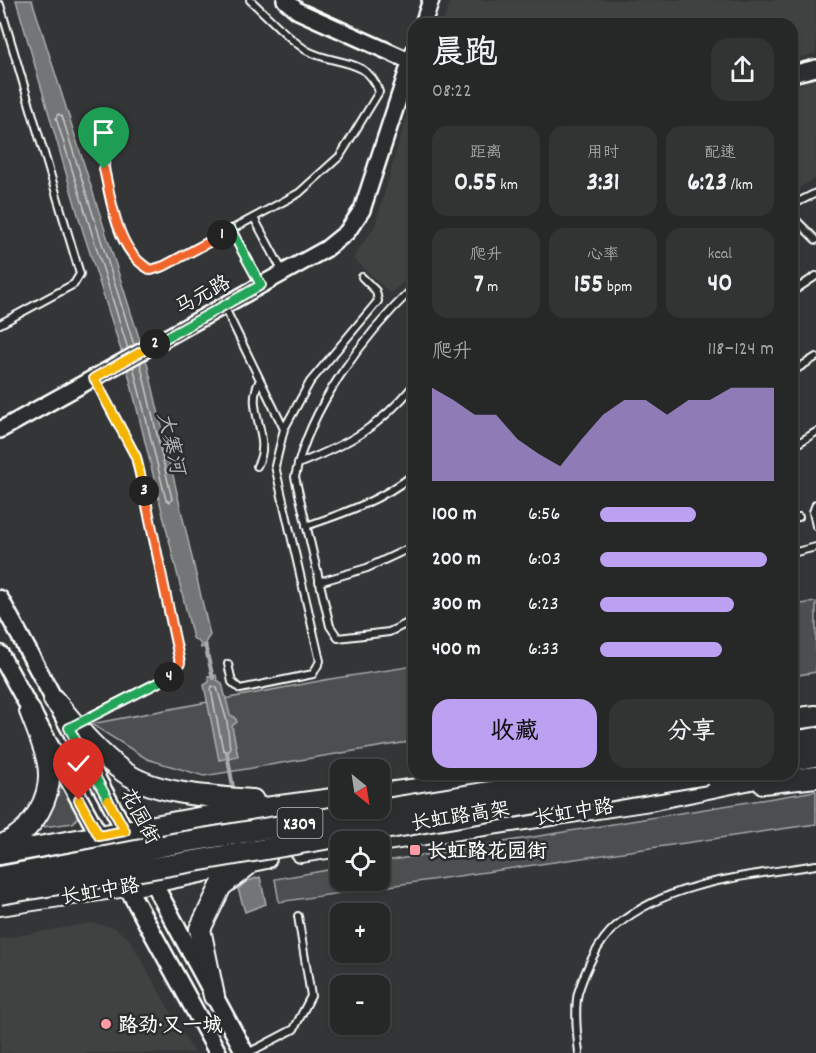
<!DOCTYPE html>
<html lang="zh">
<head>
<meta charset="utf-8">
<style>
	:root { --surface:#262828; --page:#323434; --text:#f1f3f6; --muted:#a4a6a8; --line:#424445; --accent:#bca0f2 }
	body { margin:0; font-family:Dekko,"LXGW WenKai TC",sans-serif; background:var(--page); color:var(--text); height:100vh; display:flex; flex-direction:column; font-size:22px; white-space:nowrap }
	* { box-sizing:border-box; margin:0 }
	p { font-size:20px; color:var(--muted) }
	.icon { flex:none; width:33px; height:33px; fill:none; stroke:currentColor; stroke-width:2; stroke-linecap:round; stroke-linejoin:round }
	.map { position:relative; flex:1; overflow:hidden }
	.side { position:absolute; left:408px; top:18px; width:390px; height:762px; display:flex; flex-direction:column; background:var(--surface); border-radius:18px; box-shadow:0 2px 4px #0004,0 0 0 2px var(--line) }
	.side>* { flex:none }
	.needle { width:39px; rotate:150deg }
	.controls { position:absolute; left:330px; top:759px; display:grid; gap:12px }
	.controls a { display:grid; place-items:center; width:60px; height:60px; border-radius:12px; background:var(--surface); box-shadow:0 2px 4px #0004,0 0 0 2px var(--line); font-size:30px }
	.pin { position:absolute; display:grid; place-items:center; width:51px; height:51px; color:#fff; margin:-62px -26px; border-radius:50% 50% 50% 0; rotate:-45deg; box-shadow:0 0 6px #0007 }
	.pin .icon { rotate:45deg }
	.km { position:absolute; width:30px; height:30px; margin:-15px; border-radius:50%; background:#222; color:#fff; font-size:16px; line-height:30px; text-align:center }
	.round { display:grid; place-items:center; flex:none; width:63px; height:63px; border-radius:18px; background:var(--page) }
	.head { display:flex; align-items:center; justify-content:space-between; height:102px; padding:0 24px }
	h1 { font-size:33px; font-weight:700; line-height:45px }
	.metrics { display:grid; grid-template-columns:repeat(3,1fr); gap:9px; height:102px; padding:6px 24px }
	.metrics div { display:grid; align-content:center; border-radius:15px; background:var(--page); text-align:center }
	.metrics b { font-size:26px; font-weight:700 }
	.metrics small { font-size:16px; font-weight:400 }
	.metrics p { font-size:16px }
	.chart { height:168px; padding:12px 24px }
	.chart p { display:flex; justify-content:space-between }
	.chart svg { width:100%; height:108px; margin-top:6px; fill:var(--accent); opacity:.7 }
	.cta { display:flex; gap:12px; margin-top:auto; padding:12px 24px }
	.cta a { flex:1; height:69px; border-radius:18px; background:var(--accent); color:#111; font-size:24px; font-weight:700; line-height:69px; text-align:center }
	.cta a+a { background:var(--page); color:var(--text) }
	ul { padding:0 24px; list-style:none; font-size:20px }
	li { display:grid; grid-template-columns:96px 72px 1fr; align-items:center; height:45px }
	li i { height:15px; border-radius:8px; background:var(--accent) }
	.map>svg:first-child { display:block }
	.built { fill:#404243 }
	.green { fill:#4c4f50; stroke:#a6a7a8; stroke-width:1.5 }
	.water { fill:#737576; stroke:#abacad; stroke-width:1.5 }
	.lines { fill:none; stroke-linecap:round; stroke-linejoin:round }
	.shore { stroke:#c7c8c8; stroke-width:1.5 }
	.stream { stroke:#abacad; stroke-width:4 }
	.service-casing { stroke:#fff; stroke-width:10 }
	.tertiary-casing { stroke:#fff; stroke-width:20 }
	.secondary-casing { stroke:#fff; stroke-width:21 }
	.primary-casing { stroke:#fff; stroke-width:24 }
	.trunk-casing { stroke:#fff; stroke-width:24 }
	.service { stroke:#2a2d2e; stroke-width:6 }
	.tertiary { stroke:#2a2d2e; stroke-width:15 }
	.secondary { stroke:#2a2d2e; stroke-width:16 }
	.primary { stroke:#2a2d2e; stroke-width:20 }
	.trunk { stroke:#2a2d2e; stroke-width:20 }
	.trunk-bridge-casing { stroke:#fff; stroke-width:24; stroke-linecap:butt }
	.trunk-bridge { stroke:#2a2d2e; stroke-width:20 }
	.split-1-casing { stroke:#fff; stroke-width:12 }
	.split-2-casing { stroke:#fff; stroke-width:12 }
	.split-3-casing { stroke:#fff; stroke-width:12 }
	.split-4-casing { stroke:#fff; stroke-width:12 }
	.split-5-casing { stroke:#fff; stroke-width:12 }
	.split-6-casing { stroke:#fff; stroke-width:12 }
	.split-1 { stroke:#f0652b; stroke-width:8 }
	.split-2 { stroke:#22a559; stroke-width:8 }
	.split-3 { stroke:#f5b400; stroke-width:8 }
	.split-4 { stroke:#f0652b; stroke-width:8 }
	.split-5 { stroke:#22a559; stroke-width:8 }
	.split-6 { stroke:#f5b400; stroke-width:8 }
	.poi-dot { fill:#ff9aa2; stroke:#2a2d2e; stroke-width:2 }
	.labels { text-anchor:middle; stroke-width:5; stroke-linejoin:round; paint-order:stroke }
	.shield { fill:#2a2d2e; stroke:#bfc0c0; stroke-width:1.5 }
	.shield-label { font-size:18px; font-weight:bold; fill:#fff }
	.street-label { font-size:20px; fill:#fff; stroke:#2a2d2e }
	.poi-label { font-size:20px; font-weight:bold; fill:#fff; stroke:#2a2d2e; text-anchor:start }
	.water-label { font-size:21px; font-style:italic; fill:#b2b3b4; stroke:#2a2d2e }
</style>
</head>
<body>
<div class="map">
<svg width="816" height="1053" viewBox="0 0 816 1053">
	<rect width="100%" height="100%" fill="#333536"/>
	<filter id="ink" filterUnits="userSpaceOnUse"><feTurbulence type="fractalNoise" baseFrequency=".0167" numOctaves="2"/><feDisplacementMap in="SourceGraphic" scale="12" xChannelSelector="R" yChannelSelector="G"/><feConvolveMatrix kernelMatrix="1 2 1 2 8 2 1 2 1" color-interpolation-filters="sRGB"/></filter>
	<g filter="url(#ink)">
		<path class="built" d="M451 0H816V53L792 60V24H442Z
			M816 78V178L799 188H792V87Z
			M414 90V274L390 293 353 258 375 226Z
			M91 923 113 927 129 938 194 1053H0V939Z"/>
		<path class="green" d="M816 602V672L792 676V605Z
			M414 666V741L204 776 147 759 91 724 330 679Z
			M59 772 81 813 73 823 27 829Z
			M816 791V824L279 902 275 879 340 868V880H380V862Z"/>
		<path class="water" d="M16 0H32L147 363 210 635 206 641 207 646 201 648 200 643 193 638 128 372 81 225Z
			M216 675 217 680 222 683 230 715 235 717 237 722 232 726 238 756 219 760 204 685 209 682 208 676Z
			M260 877 266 904 245 912 238 889 248 881Z"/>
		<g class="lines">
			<path class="shore" d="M128 349 56 118 58 114 62 116 134 345
				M133 366 166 500 170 502 172 499 140 362
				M212 686 217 688 227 721 230 749 228 752 223 750 211 690Z"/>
			<path class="stream" d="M205 645 213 678
				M227 753 234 793"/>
			<g class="service-casing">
				<path id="service" d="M0 5 80 274 74 284 0 324
					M101 117C104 125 109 135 108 144 108 153 104 163 105 172 110 204 119 255 151 270L164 266 299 193 340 156 379 92C368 56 333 66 306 50 286 37 268 16 250 0
					M792 205 816 193
					M792 216 816 240
					M254 218 283 272
					M231 230 262 285
					M414 287C363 337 310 406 295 477L330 626 338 638 389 632 414 620
					M792 292 816 276
					M224 306 284 429
					M792 372 816 357
					M792 447 816 432
					M298 464C348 444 379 428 414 385
					M257 466C274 436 243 409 260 380
					M816 504 813 512 816 526
					M792 518 799 517
					M306 526C345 513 382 500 414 474
					M792 553 816 547
					M319 582 367 568 414 546
					M228 664 232 682 240 689 313 674 320 661 275 466 284 429 310 382 378 301 376 291 362 277
					M78 723 174 674 180 663 136 457 94 378
					M248 1053 294 1029 311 996 298 916
					M579 1053C577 1036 574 1010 578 993 585 971 598 941 616 926 670 880 750 876 816 865"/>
			</g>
			<g class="tertiary-casing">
				<path id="tertiary" d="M285 0 298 11 414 63
					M423 24 431 0
					M792 74 816 68
					M0 430 326 249 347 232 362 210 414 51"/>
			</g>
			<g class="secondary-casing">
				<path id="secondary" d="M0 599 245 1053
					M0 654 218 1053"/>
			</g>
			<g class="primary-casing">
				<path id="primary" d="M54 700C75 725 97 753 124 772 157 795 214 797 253 800
					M792 719 816 716
					M763 783 816 777
					M380 794 531 774
					M373 842 650 800 775 774
					M0 846C33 832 56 795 47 759 43 743 36 727 30 711
					M301 852 340 846
					M0 854 226 813 340 798
					M0 905 153 882 266 858
					M214 996 200 929 221 886 248 865"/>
			</g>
			<g class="trunk-casing">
				<path id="trunk" d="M792 742 816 738
					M792 760 816 756"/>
			</g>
			<use href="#service" class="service"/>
			<use href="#tertiary" class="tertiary"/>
			<use href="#secondary" class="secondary"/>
			<use href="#primary" class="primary"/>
			<use href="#trunk" class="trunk"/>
			<g class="trunk-bridge-casing">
				<path id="trunk-bridge" d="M0 877 178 843 600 774
					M0 894 707 774"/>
			</g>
			<use href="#trunk-bridge" class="trunk-bridge"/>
		</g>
	</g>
	<g class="lines" filter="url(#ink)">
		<g class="split-1-casing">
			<path id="split-1" d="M104 169C112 202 117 253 151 270L164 266 222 235"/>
		</g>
		<g class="split-2-casing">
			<path id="split-2" d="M155 344 261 285 231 230 222 235"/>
		</g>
		<g class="split-3-casing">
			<path id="split-3" d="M144 491 136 457 94 378 155 344"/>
		</g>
		<g class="split-4-casing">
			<path id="split-4" d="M144 491 180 663 174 674 169 677"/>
		</g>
		<g class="split-5-casing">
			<path id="split-5" d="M108 800 69 728 169 677"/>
		</g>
		<g class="split-6-casing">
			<path id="split-6" d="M79 800 99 836 125 831 108 800"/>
		</g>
		<use href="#split-1" class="split-1"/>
		<use href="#split-2" class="split-2"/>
		<use href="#split-3" class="split-3"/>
		<use href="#split-4" class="split-4"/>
		<use href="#split-5" class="split-5"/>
		<use href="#split-6" class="split-6"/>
	</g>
	<g class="poi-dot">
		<rect x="409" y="844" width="12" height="12" rx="3"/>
		<circle cx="106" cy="1024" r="6"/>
	</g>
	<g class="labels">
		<rect class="shield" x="277.5" y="808" width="45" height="30" rx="4.5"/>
		<g class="shield-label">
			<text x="300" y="829">X309</text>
		</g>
		<g class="street-label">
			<text transform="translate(202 294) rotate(-29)" y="7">马元路</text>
			<text transform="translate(574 811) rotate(-9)" y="7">长虹中路</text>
			<text transform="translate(460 815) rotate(-9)" y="7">长虹路高架</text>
			<text transform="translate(141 816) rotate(62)" y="7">花园街</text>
			<text transform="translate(100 890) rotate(-9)" y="7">长虹中路</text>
		</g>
		<g class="poi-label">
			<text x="427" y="857">长虹路花园街</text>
			<text x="118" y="1031">路劲·又一城</text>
		</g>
		<g class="water-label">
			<text transform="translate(172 443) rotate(77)" y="7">大寨河</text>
		</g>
	</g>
</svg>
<div class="controls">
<a><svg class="needle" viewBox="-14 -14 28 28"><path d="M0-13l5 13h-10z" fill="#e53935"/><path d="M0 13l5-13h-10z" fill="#a4a6a8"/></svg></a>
<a><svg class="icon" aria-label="locate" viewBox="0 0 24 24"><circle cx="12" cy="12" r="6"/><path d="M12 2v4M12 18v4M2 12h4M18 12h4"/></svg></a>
<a>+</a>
<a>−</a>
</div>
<div class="pin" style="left:104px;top:169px;background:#1e9e55"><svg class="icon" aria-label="arrive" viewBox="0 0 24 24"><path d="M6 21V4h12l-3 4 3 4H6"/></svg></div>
<div class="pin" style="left:79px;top:800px;background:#d93025"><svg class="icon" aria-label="check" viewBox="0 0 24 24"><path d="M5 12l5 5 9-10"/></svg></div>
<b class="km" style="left:222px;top:235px">1</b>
<b class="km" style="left:155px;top:344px">2</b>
<b class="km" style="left:144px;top:491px">3</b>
<b class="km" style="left:169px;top:677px">4</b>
<section class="side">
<div class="head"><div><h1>晨跑</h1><p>08:22</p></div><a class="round"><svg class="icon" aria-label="share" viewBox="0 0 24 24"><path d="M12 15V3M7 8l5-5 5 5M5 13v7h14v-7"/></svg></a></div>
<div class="metrics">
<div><p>距离</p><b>0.55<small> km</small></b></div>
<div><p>用时</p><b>3:31</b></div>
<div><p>配速</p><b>6:23<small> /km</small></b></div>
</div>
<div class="metrics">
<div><p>爬升</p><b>7<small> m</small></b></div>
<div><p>心率</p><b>155<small> bpm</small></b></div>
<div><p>kcal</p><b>40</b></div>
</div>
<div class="chart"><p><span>爬升</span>118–124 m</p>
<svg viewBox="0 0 160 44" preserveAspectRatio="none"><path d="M0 44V6L10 11L20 17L30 17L40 27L50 33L60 38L70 27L80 17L90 11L100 11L110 17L120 11L130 11L140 6L150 6L160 6V44z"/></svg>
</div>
<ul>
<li><b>100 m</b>6:56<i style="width:55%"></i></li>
<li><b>200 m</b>6:03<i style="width:96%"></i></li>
<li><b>300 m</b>6:23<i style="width:77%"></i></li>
<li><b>400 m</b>6:33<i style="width:70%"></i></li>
</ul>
<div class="cta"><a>收藏</a><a>分享</a></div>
</section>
</div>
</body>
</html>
